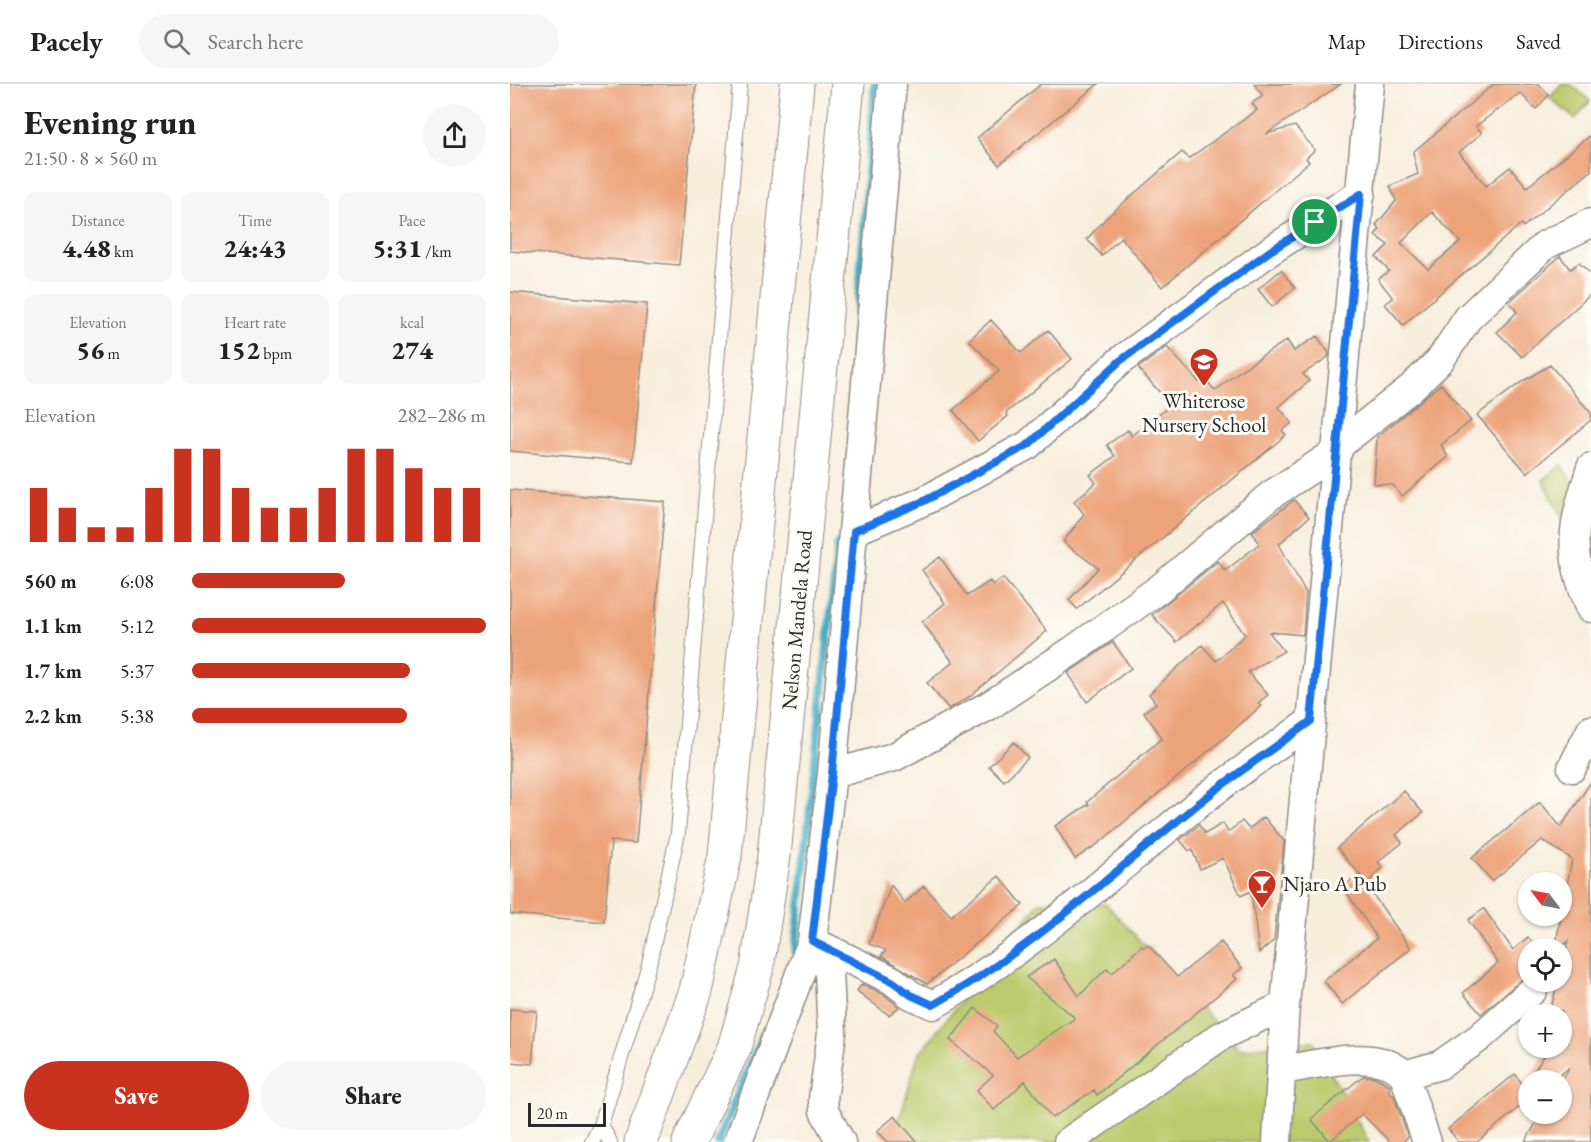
<!DOCTYPE html>
<html lang="en">
<head>
<meta charset="utf-8">
<style>
	:root { --surface:#fff; --page:#f6f6f6; --text:#222; --muted:#767676; --line:#e0e0e0; --accent:#c8321e }
	body { margin:0; font-family:"EB Garamond",serif; background:var(--page); color:var(--text); height:100vh; display:flex; flex-direction:column; font-size:22px; white-space:nowrap }
	* { box-sizing:border-box; margin:0 }
	p { font-size:20px; color:var(--muted) }
	.icon { flex:none; width:33px; height:33px; fill:none; stroke:currentColor; stroke-width:2; stroke-linecap:round; stroke-linejoin:round }
	.map { position:relative; flex:1; overflow:hidden }
	.details { display:flex; flex-direction:column; background:var(--surface); width:510px }
	.details>* { flex:none }
	.needle { width:39px; rotate:302deg }
	.tools { position:absolute; left:1008px; top:788px; display:grid; gap:12px }
	.tools a { display:grid; place-items:center; width:54px; height:54px; border-radius:50%; background:var(--surface); box-shadow:0 2px 4px #0004; font-size:30px }
	.scale { position:absolute; left:18px; bottom:15px; width:78px; box-sizing:border-box; padding-left:6px; border:3px solid #2b2b2b; border-top:0; font-size:16px; line-height:21px; white-space:nowrap; color:#2b2b2b; -webkit-text-stroke:4px #fdfcf7; paint-order:stroke }
	.pin { position:absolute; display:grid; place-items:center; width:51px; height:51px; color:#fff; margin:-26px; border:3px solid #fff; border-radius:50%; box-shadow:0 2px 6px #0007 }
	.round { display:grid; place-items:center; flex:none; width:63px; height:63px; border-radius:32px; background:var(--page) }
	.overview { display:flex; align-items:center; justify-content:space-between; height:102px; padding:0 24px }
	h1 { font-size:33px; font-weight:800; line-height:45px }
	.metrics { display:grid; grid-template-columns:repeat(3,1fr); gap:9px; height:102px; padding:6px 24px }
	.metrics div { display:grid; align-content:center; border-radius:12px; background:var(--page); text-align:center }
	.metrics b { font-size:26px; font-weight:800 }
	.metrics small { font-size:16px; font-weight:400 }
	.metrics p { font-size:16px }
	.chart { height:168px; padding:12px 24px }
	.chart p { display:flex; justify-content:space-between }
	.chart svg { width:100%; height:108px; margin-top:6px; stroke:var(--accent); stroke-width:6 }
	.button { display:flex; gap:12px; margin-top:auto; padding:12px 24px }
	.button a { flex:1; height:69px; border-radius:36px; background:var(--accent); color:#fff; font-size:24px; font-weight:800; line-height:69px; text-align:center }
	.button a+a { background:var(--page); color:var(--text) }
	ul { padding:0 24px; list-style:none; font-size:20px }
	li { display:grid; grid-template-columns:96px 72px 1fr; align-items:center; height:45px }
	li i { height:15px; border-radius:8px; background:var(--accent) }
	header { display:flex; align-items:center; gap:36px; box-sizing:border-box; height:84px; padding:0 30px; background:var(--surface); border-bottom:2px solid var(--line) }
	header strong { font-size:28px }
	nav { display:flex; gap:33px; margin-inline-start:auto; font-size:21px }
	.search { width:420px; height:54px; background:var(--page); display:flex; align-items:center; gap:15px; box-sizing:border-box; padding:0 21px; border-radius:33px; color:var(--muted); font-size:22px }
	main { display:flex; flex:1; min-height:0 }
	.map>svg:first-child { display:block }
	.green { fill:#bbca6c; stroke:#737a4c; stroke-width:1.5 }
	.lines { fill:none; stroke-linecap:round; stroke-linejoin:round }
	.stream { stroke:#42acc2; stroke-width:8 }
	.building { fill:#eda379; fill-rule:evenodd }
	.service-casing { stroke:#918c83; stroke-width:16 }
	.minor-casing { stroke:#918c83; stroke-width:31 }
	.primary-casing { stroke:#918c83; stroke-width:35 }
	.service { stroke:#fff; stroke-width:14 }
	.minor { stroke:#fff; stroke-width:28 }
	.primary { stroke:#fff; stroke-width:33 }
	.route-casing { stroke:#fff; stroke-width:12 }
	.route { stroke:#1a73e8; stroke-width:8 }
	.labels { text-anchor:middle; stroke-width:6; stroke-linejoin:round; paint-order:stroke }
	.poi-label { font-size:21px; fill:#2b2b2b; stroke:#fdfcf7 }
	.street-label { font-size:21px; fill:#2b2b2b; stroke:#fdfcf7 }
</style>
</head>
<body>
<header>
<strong>Pacely</strong>
<div class="search"><svg class="icon" aria-label="search" viewBox="0 0 24 24"><circle cx="10" cy="10" r="6"/><path d="M15 15l6 6"/></svg>Search here</div>
<nav><a>Map</a><a>Directions</a><a>Saved</a></nav>
</header>
<main>
<section class="details">
<div class="overview"><div><h1>Evening run</h1><p>21:50 · 8 × 560 m</p></div><a class="round"><svg class="icon" aria-label="share" viewBox="0 0 24 24"><path d="M12 15V3M7 8l5-5 5 5M5 13v7h14v-7"/></svg></a></div>
<div class="metrics">
<div><p>Distance</p><b>4.48<small> km</small></b></div>
<div><p>Time</p><b>24:43</b></div>
<div><p>Pace</p><b>5:31<small> /km</small></b></div>
</div>
<div class="metrics">
<div><p>Elevation</p><b>56<small> m</small></b></div>
<div><p>Heart rate</p><b>152<small> bpm</small></b></div>
<div><p>kcal</p><b>274</b></div>
</div>
<div class="chart"><p><span>Elevation</span>282–286 m</p>
<svg viewBox="0 0 160 44" preserveAspectRatio="none"><path d="M5 44V22M15 44V30M25 44V38M35 44V38M45 44V22M55 44V6M65 44V6M75 44V22M85 44V30M95 44V30M105 44V22M115 44V6M125 44V6M135 44V14M145 44V22M155 44V22"/></svg>
</div>
<ul>
<li><b>560 m</b>6:08<i style="width:52%"></i></li>
<li><b>1.1 km</b>5:12<i style="width:100%"></i></li>
<li><b>1.7 km</b>5:37<i style="width:74%"></i></li>
<li><b>2.2 km</b>5:38<i style="width:73%"></i></li>
</ul>
<div class="button"><a>Save</a><a>Share</a></div>
</section>
<div class="map">
<svg width="1081" height="1058" viewBox="0 0 1081 1058">
	<rect width="100%" height="100%" fill="#fdfcf7"/>
	<filter id="ink" filterUnits="userSpaceOnUse"><feTurbulence type="fractalNoise" baseFrequency=".0167" numOctaves="2"/><feDisplacementMap in="SourceGraphic" scale="12" xChannelSelector="R" yChannelSelector="G"/><feConvolveMatrix kernelMatrix="1 2 1 2 8 2 1 2 1" color-interpolation-filters="sRGB"/></filter>
	<filter id="wash" filterUnits="userSpaceOnUse"><feTurbulence type="fractalNoise" baseFrequency=".008" numOctaves="4" result="noise"/><feDisplacementMap in="SourceGraphic" scale="24" xChannelSelector="R" yChannelSelector="G"/><feGaussianBlur stdDeviation="1.35" result="paint"/><feColorMatrix in="noise" values="0 0 0 0 0 0 0 0 0 0 0 0 0 0 0 0 0 1.4 0 .05"/><feComposite in="paint" operator="in"/></filter>
	<g filter="url(#wash)">
		<rect width="100%" height="100%" fill="#f7eddb"/>
		<path class="green" d="M1052 0H1060L1080 17 1065 35 1040 14Z
			M1052 381 1071 415 1052 434 1033 396Z
			M530 818 596 820 729 965 803 957 859 1058H383L408 971Z"/>
		<g class="lines">
			<path class="stream" d="M345 259 365 0
				M285 868 328 459
				M208 1058 253 949"/>
		</g>
		<g id="blocks">
			<path class="building" d="M0 0H186L169 181 0 167Z
				M531 0H588L489 81 467 54Z
				M744 0H831L756 50 785 42 805 66 796 74 799 78 652 203 611 153 592 172 577 155 596 134 672 68 679 74 747 26 742 19 753 12Z
				M984 0H1029L1039 11 1026 25 1010 9 966 42 972 49 949 68 976 102 1000 83 1017 103 1081 51V87L1013 143 1011 140 893 241 875 220 883 214 868 195 879 187 866 173 878 161 865 151 870 145 866 141 886 117 880 102 908 90 903 68ZM922 128 950 158 918 185 891 159Z
				M1050 172 1060 185 1069 179 1081 190V210L1012 273 987 248 1007 228 999 218Z
				M771 186 785 204 762 223 748 205Z
				M0 208 137 220 123 378 0 367Z
				M481 236 511 269 538 246 562 275 496 329 498 332 468 357 443 326 489 287 459 256Z
				M807 252 819 269 818 273 793 290 799 297 769 323 782 339 772 347 776 351 567 525 559 516 588 484 553 458 574 430 564 417 586 399 580 391 605 372 597 361 618 346 622 352 661 321 628 284 657 263 689 298 694 293 705 307 731 286 777 256 784 267Z
				M1040 281 1081 329V336L1017 389 967 331 1013 297Z
				M931 300 961 337 931 361 938 373 892 412 883 401 864 400 867 353Z
				M0 406 155 418 126 759 101 757 94 838 0 830Z
				M784 416 799 433 769 460 796 509 793 551 759 548 774 567 738 588 758 611 748 619 751 622 725 645 588 760 565 775 545 742 579 720 577 718 652 654 634 628 646 619 639 610 692 561 706 577 735 551 713 519 667 558 642 531 708 477 715 487 749 460 742 448Z
				M430 473 457 512 480 497 483 501 493 494 537 547 460 612 439 625 417 599 443 578 412 538 435 519 412 486Z
				M603 558 621 584 577 618 558 589Z
				M504 658 518 674 494 697 479 682Z
				M1081 698V1058H1015L1032 1029H1052V997L1060 983 1044 996H1018V1016L967 1058H949L938 1045 1005 990 1014 1002 1040 963H1052V927L1041 924 1048 897H1052V883L1058 857 1050 864H1045L1062 775 1032 756 982 797 962 774 1030 718 1051 743Z
				M894 707 913 729 886 751 892 759 868 778 873 783 857 799 827 764Z
				M754 733 774 757 764 856 749 869 741 807 731 812 713 774 690 785 682 766 679 767 670 756 689 741 695 750 713 739 718 748 732 737 739 745Z
				M849 791 901 864 832 920 814 897 867 854 833 803Z
				M489 792 513 821 417 900 371 872 376 866 359 860 381 801 395 819 414 802 441 832Z
				M974 825 1003 866 1018 853 1027 864H1018V890L971 930 953 909 988 879 958 836Z
				M711 858 732 884 723 891 727 895 587 1011 584 1006 542 1034 515 997 484 1026 467 1006 483 991 440 956 465 924 487 942 483 947 507 973 565 934 516 893 544 875 569 912 597 884 602 889 632 862 634 864 638 861 667 893Z
				M352 900 373 910 389 923 379 931 347 907Z
				M0 925 27 927 22 980 0 978Z
				M853 992 865 993 880 1001 879 1007 884 1012 898 1053 893 1058H880L852 1030 820 1057 801 1035Z
				M385 1032 407 1058H378L367 1047Z"/>
		</g>
	</g>
	<g filter="url(#ink)">
		<use href="#blocks" fill-opacity="0" stroke="#918c83" stroke-width="1.5"/>
		<g class="lines">
			<g class="service-casing">
				<path id="service" d="M91 1041 100 1058
					M82 1058 91 1041 139 880 168 749 230 0"/>
			</g>
			<g class="minor-casing">
				<path id="minor" d="M828 362 901 304 930 276 958 234 1035 161 1081 139
					M1081 384C1062 443 1056 466 1081 524
					M344 447 414 417 518 361 610 277 760 167 851 109
					M1062 684 1081 646
					M322 690 384 673 480 621 562 567 649 505 761 411 828 367
					M302 857 382 896 401 911 423 921C524 864 608 783 698 712 731 686 767 662 801 637
					M318 867 322 949 313 1015 314 1027 331 1058
					M772 986C806 981 869 962 894 991L917 1058
					M894 991 930 981 969 954 1023 906
					M228 1058 302 857 322 690 382 0
					M558 1058 711 952 775 921
					M767 1058 775 921 860 0"/>
			</g>
			<g class="primary-casing">
				<path id="primary" d="M131 1058 186 907 215 772 287 0
					M179 1058 224 964 247 884 264 772 338 0"/>
			</g>
			<use href="#service" class="service"/>
			<use href="#minor" class="minor"/>
			<use href="#primary" class="primary"/>
		</g>
	</g>
	<g class="lines" filter="url(#ink)">
		<g class="route-casing">
			<path id="route" d="M851 110 801 637C767 662 731 686 698 712 608 783 524 865 423 921L401 911 382 897 302 857 322 690 344 447 414 417 518 361 610 277 760 167Z"/>
		</g>
		<use href="#route" class="route"/>
	</g>
	<defs>
		<g id="school-pin" transform="scale(1.5)"><path d="M0 17L-7.5 6A9.5 9.5 0 1 1 7.5 6Z" fill="#c8321e" stroke="#fdfcf7"/><path d="M0-5L7-2L0 1L-7-2ZM-4 1L0 2.5L4 1V4Q0 6-4 4Z" fill="#fff"/></g>
		<g id="bar-pin" transform="scale(1.5)"><path d="M0 17L-7.5 6A9.5 9.5 0 1 1 7.5 6Z" fill="#c8321e" stroke="#fdfcf7"/><path d="M-6-5H6L.8 .8V4.5H3.5V6h-7V4.5H-.8V.8Z" fill="#fff"/></g>
	</defs>
	<g fill-rule="evenodd">
		<use href="#school-pin" x="694" y="278"/>
		<use href="#bar-pin" x="752" y="800"/>
	</g>
	<g class="labels">
		<g class="poi-label">
			<text x="694" y="324">Whiterose<tspan x="694" dy="24">Nursery School</tspan></text>
			<text x="773" y="807" text-anchor="start">Njaro A Pub</text>
		</g>
		<g class="street-label">
			<text transform="translate(287 536) rotate(-85)" y="7">Nelson Mandela Road</text>
		</g>
	</g>
</svg>
<div class="tools">
<a><svg class="needle" viewBox="-14 -14 28 28"><path d="M0-13l5 13h-10z" fill="#e53935"/><path d="M0 13l5-13h-10z" fill="#767676"/></svg></a>
<a><svg class="icon" aria-label="locate" viewBox="0 0 24 24"><circle cx="12" cy="12" r="6"/><path d="M12 2v4M12 18v4M2 12h4M18 12h4"/></svg></a>
<a>+</a>
<a>−</a>
</div>
<div class="scale">20 m</div>
<div class="pin" style="left:805px;top:138px;background:#1e9e55"><svg class="icon" aria-label="arrive" viewBox="0 0 24 24"><path d="M6 21V4h12l-3 4 3 4H6"/></svg></div>
</div>
</main>
</body>
</html>
